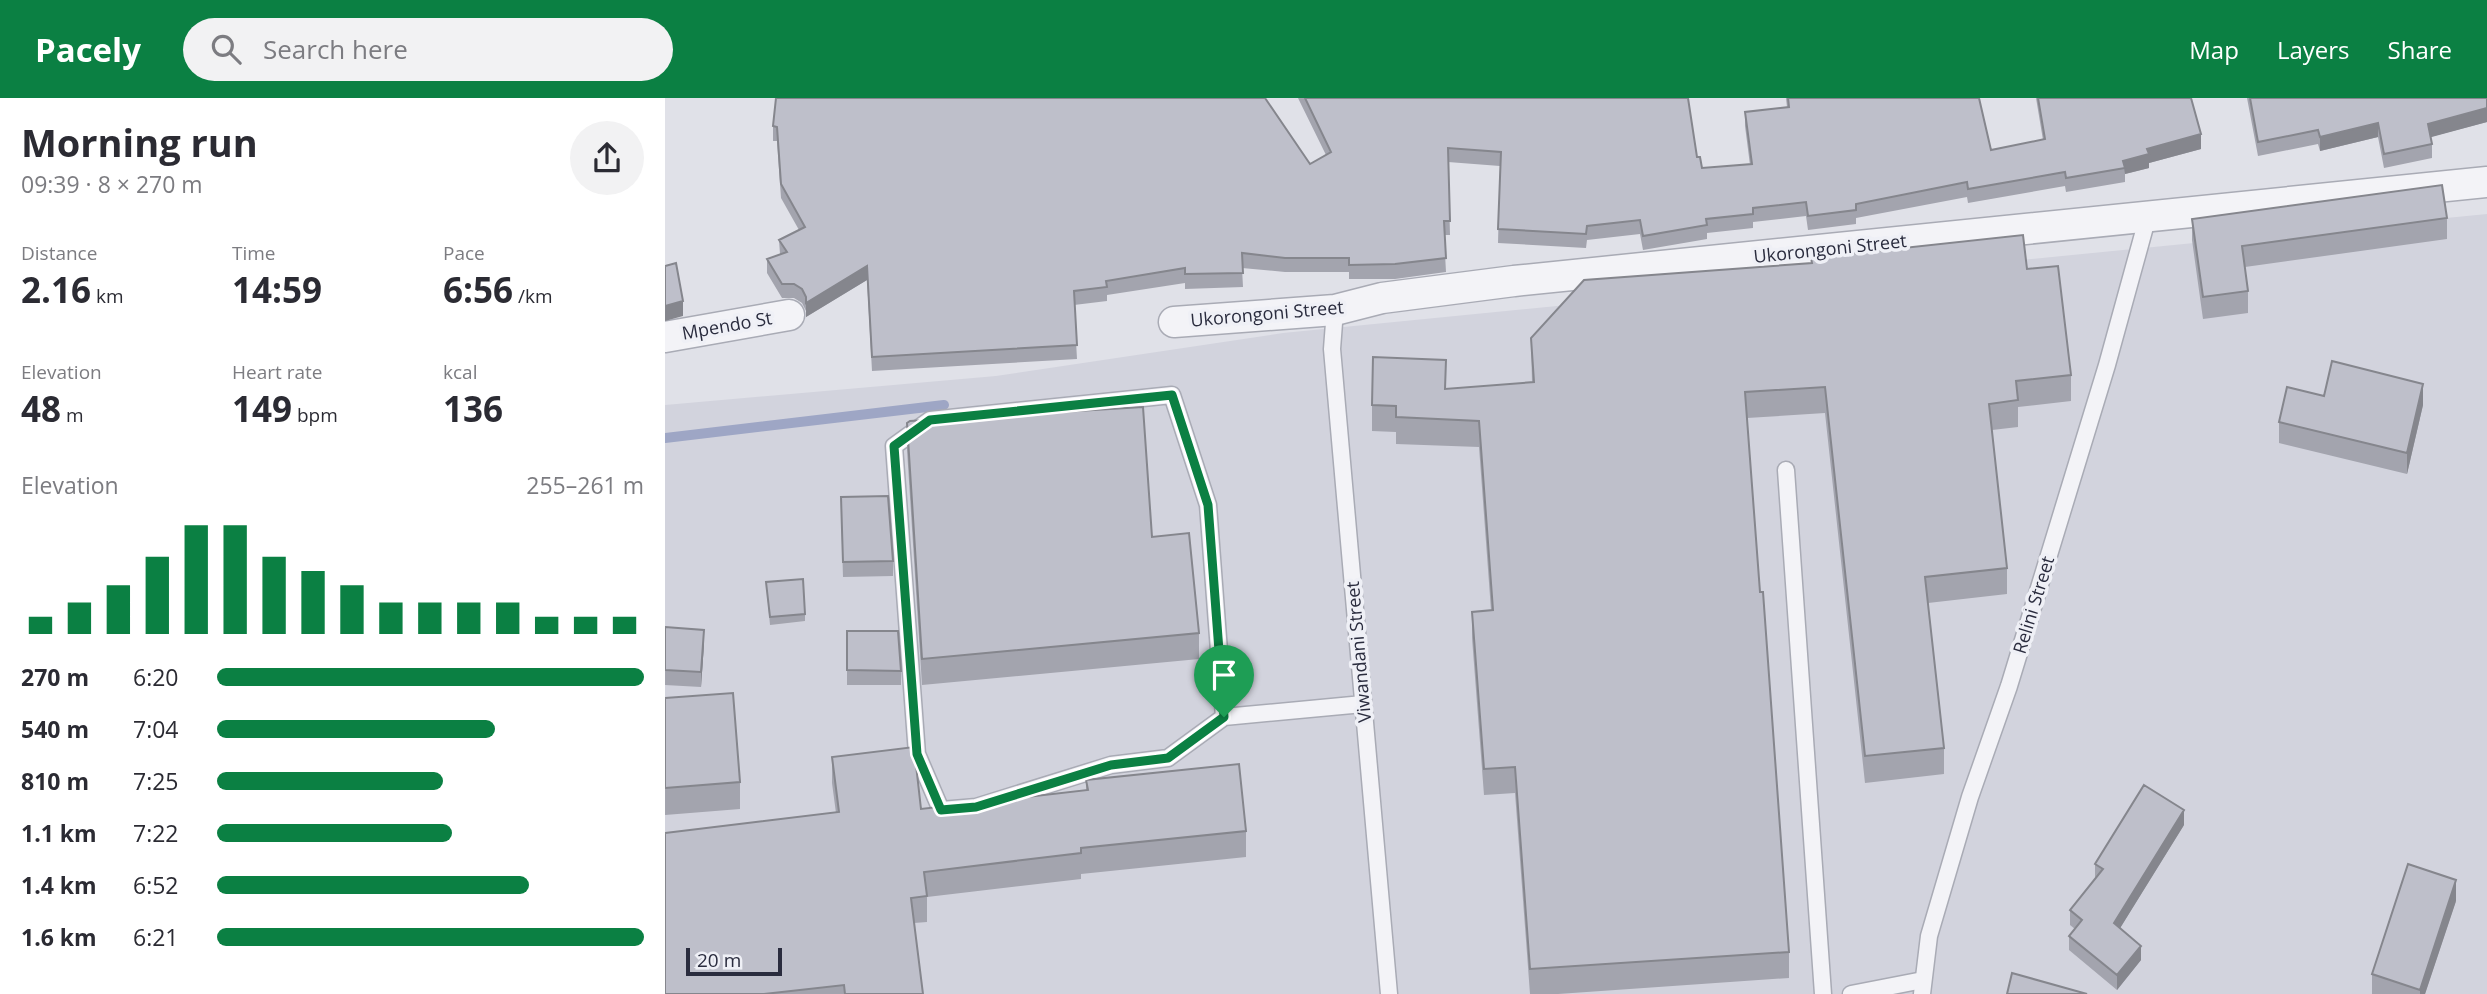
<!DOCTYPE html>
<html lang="en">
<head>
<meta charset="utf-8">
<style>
	:root { --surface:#fff; --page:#f2f2f3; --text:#2b2b33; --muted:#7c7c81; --accent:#0b8043 }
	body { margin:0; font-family:"Open Sans",sans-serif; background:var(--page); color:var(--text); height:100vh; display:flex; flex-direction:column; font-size:26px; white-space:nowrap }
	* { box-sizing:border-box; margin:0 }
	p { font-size:23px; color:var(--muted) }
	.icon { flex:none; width:38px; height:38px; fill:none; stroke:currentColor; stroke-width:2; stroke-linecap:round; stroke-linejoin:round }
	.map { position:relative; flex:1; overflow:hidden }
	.panel { display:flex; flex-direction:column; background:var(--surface); width:665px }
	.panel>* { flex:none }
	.scale { position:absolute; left:21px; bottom:18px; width:96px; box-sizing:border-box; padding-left:7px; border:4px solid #2a2c3e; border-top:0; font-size:19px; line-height:24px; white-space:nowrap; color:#2a2c3e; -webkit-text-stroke:5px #eff0f6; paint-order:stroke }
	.pin { position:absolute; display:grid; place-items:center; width:60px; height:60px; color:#fff; margin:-72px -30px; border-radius:50% 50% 50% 0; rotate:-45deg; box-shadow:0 0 7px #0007 }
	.pin .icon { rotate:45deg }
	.round { display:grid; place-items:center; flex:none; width:74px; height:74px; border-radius:37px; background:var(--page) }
	.headline { display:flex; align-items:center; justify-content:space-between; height:119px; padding:0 21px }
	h1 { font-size:38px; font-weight:700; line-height:52px }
	.stats { display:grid; grid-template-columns:repeat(3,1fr); gap:10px; height:119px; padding:7px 21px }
	.stats div { display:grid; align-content:center }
	.stats b { font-size:35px; font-weight:700 }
	.stats small { font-size:19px; font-weight:400 }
	.stats p { font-size:19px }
	.chart { height:196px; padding:14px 21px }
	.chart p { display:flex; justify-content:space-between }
	.chart svg { width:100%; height:126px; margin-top:7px; stroke:var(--accent); stroke-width:6 }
	ul { padding:0 21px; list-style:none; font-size:23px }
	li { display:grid; grid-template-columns:112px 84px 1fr; align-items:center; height:52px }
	li i { height:18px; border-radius:9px; background:var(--accent) }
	header { display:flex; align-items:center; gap:42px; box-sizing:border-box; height:98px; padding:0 35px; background:var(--accent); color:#fff }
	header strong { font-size:33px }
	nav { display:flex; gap:38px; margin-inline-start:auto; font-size:24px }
	.search { width:490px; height:63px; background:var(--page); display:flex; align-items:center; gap:18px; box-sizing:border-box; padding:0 24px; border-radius:38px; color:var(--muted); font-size:26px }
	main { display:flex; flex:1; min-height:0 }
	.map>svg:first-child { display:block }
	.built { fill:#d2d3dd }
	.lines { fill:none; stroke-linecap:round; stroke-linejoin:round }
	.stream { stroke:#9ea6c5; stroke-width:10 }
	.lane-casing { stroke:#a9abb5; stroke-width:19 }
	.street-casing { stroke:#a9abb5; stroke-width:33 }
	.lane { stroke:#f3f3f7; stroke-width:16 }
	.street { stroke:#f3f3f7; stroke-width:30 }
	.wall { fill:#a3a4ae }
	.shaded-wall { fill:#85868d }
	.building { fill:#bebfca; stroke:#85868d; stroke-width:2 }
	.route-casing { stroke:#fff; stroke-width:14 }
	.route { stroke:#0b8043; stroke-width:9 }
	.labels { text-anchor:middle; stroke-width:7; stroke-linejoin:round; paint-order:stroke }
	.street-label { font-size:18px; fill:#2a2c3e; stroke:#eff0f6 }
</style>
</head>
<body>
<header>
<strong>Pacely</strong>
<div class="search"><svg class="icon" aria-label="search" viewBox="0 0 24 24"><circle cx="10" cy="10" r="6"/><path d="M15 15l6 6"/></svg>Search here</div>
<nav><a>Map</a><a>Layers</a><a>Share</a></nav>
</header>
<main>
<section class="panel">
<div class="headline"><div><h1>Morning run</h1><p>09:39 · 8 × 270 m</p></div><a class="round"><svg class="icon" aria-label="share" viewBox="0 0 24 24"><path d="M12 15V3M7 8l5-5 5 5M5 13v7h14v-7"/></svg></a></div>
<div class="stats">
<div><p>Distance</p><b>2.16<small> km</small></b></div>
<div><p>Time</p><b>14:59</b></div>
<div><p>Pace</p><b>6:56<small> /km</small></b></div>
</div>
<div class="stats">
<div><p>Elevation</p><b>48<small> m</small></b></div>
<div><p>Heart rate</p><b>149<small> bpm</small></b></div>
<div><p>kcal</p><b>136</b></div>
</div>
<div class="chart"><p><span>Elevation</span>255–261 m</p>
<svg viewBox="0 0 160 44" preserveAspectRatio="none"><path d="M5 44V38M15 44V33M25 44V27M35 44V17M45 44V6M55 44V6M65 44V17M75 44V22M85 44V27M95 44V33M105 44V33M115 44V33M125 44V33M135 44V38M145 44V38M155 44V38"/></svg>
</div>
<ul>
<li><b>270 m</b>6:20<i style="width:100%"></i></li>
<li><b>540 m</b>7:04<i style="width:65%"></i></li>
<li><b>810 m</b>7:25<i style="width:53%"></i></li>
<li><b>1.1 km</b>7:22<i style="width:55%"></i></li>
<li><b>1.4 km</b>6:52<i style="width:73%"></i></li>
<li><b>1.6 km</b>6:21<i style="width:100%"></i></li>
</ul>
</section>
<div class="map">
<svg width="1822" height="896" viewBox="0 0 1822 896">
	<rect width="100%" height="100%" fill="#e0e1e8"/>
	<path class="built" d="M1822 116V896H0V307L331 278 618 235Z"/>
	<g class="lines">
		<path class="stream" d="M0 340 279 307"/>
		<g class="lane-casing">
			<path id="lane" d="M670 212 667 251 724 896
				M1121 372 1158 896
				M559 619 543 407 507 297 265 322 229 348 252 656 276 712 311 709 446 667 503 660 559 619 698 606
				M1186 896 1258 882
				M1257 896 1264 838 1305 699 1344 588 1442 267 1483 118"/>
		</g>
		<g class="street-casing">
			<path id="street" d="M509 224 670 212 717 200 849 183 1822 84
				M0 239 124 217"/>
		</g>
		<use href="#lane" class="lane"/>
		<use href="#street" class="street"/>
	</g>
	<path class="wall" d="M633 0H1023L1032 59 1037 70 1085 67 1080 28V14L1122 9 1121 0H1314L1326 52 1378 42 1371 0H1526L1536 51 1484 65V70L1460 76V84L1401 94 1400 88 1303 105 1302 99 1191 120V126L1143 132 1141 118 1088 124V130L1042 135V141L978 152 975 136 922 142 921 150 833 145 835 68 783 64 785 137H779L781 174 730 181H684V174H620L577 170 578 189 520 191V185L442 197V203L409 207 412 261 207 273 202 182 141 219V213L137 205 129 200H117L102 175V161L115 156 114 142 134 132 116 100 112 43H108V28L645 66 661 57Z
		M1582 0H1822V24L1765 39 1767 46V60L1719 70 1713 39 1655 53 1653 46 1593 58Z
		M1782 120V141L1580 169 1583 193V215L1538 221 1527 142V121Z
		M1146 160 1362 171 1406 277V303L1353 309V329L1327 332 1342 470V496L1263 505 1279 650V676L1200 685 1160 315 1082 320 1095 494 1124 854V880L893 896H865L850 695 819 697 807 540V514L826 512 814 349 731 346V334L707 333V307L867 285 866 240 1146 165Z
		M1659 298 1758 307 1742 376 1614 345V324Z
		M242 325 487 439 534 535V561L257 587 242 352Z
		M176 414 228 463V478L178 479Z
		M101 484 140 516V523L105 527Z
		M0 529 39 546 36 589 0 587Z
		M182 533 236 573V587H182Z
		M0 600 75 684V711L0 717Z
		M167 659 256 711 421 692V682L581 733V759L416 776V781L262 799V824L249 825 258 896H0L171 715 167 685Z
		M1519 727 1455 830 1476 862 1452 892 1404 852V838L1410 831 1405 827V812L1430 781V766Z
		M1791 803 1760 896H1707V876Z"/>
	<path class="shaded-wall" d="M1822 10V24L1763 40V26Z
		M1713 25V39L1655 53V39Z
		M1536 36V51L1484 65V70L1460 76 1458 63 1482 51Z
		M202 168V182L141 219V205Z
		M18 203V218L0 223V208Z
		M1758 286V307L1742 376V355Z
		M39 532V546L36 589V574Z
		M1519 712V727L1449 840V825Z
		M1791 782V803L1760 896H1755V892Z
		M1476 848V862L1452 892V877Z"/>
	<path class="building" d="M111 0H600L645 66 666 54 640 0H1023L1032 59H1035L1037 70 1087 66 1080 14 1124 9 1123 0H1314L1326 52 1380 41 1373 0H1526L1536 36 1482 51 1484 56 1458 63 1460 70 1401 80 1400 74 1303 91 1302 84 1191 106V112L1143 118 1141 104 1088 110V116L1041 121 1042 127 978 138 975 122 922 128 921 136 833 131 836 54 783 50 785 123H779L781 160 730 166 684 167V160H620L577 155 578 175 520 176V170L441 183 442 189 409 193 412 247 207 259 202 168 141 205V199L137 191 129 186H117L102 161 122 154 114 142 140 129 116 86 112 29 108 28Z
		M1585 0H1822V10L1763 26 1767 46 1719 56 1713 25 1655 39 1653 32 1593 44Z
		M1777 87 1782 120 1577 148 1583 193 1538 199 1527 121Z
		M1358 137 1362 171 1393 168 1406 277 1351 283 1353 302 1324 306 1342 470 1260 479 1279 650 1200 658 1160 289 1080 294 1095 494H1098L1124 854 865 871 850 669 819 671 807 514 828 512 814 323 731 319V308L707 307 708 259 781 262 780 291 869 284 866 240 919 182 1147 165 1146 160Z
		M11 165 18 203 0 208V168Z
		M1667 263 1758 286 1742 355 1614 324 1622 289 1659 298Z
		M478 309 487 439 524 435 534 535 257 561 242 325 245 323Z
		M223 398 228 463 178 464 176 399Z
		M138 481 140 516 105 519 101 484Z
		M0 529 39 532 36 574 0 572Z
		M182 533H233L236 573 182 572Z
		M68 595 75 684 0 690V600Z
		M249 649 256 711 423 692 421 682 574 666 581 733 416 750V755L259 774 262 798 246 800 258 896H180L179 887 99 896H0V735L174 714 167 659Z
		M1479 687 1519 712 1449 825 1476 848 1452 877 1404 838 1417 822 1405 812 1438 771 1430 766Z
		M1743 766 1791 782 1755 892 1707 876Z
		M1347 875 1422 896H1342Z"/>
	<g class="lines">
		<g class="route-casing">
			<path id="route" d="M507 297 543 407 559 619 503 660 446 667 311 709 276 712 252 656 229 348 265 322Z"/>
		</g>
		<use href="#route" class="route"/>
	</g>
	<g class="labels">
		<g class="street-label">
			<text transform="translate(1165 151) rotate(-6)" y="6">Ukorongoni Street</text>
			<text transform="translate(602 216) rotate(-5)" y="6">Ukorongoni Street</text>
			<text transform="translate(62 228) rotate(-10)" y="6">Mpendo St</text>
			<text transform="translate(1369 507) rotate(-73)" y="6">Relini Street</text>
			<text transform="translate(694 554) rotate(-95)" y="6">Viwandani Street</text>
		</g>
	</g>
</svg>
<div class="scale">20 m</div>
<div class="pin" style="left:559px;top:619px;background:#1e9e55"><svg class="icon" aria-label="arrive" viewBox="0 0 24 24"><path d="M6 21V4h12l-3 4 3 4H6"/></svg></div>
</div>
</main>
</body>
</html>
